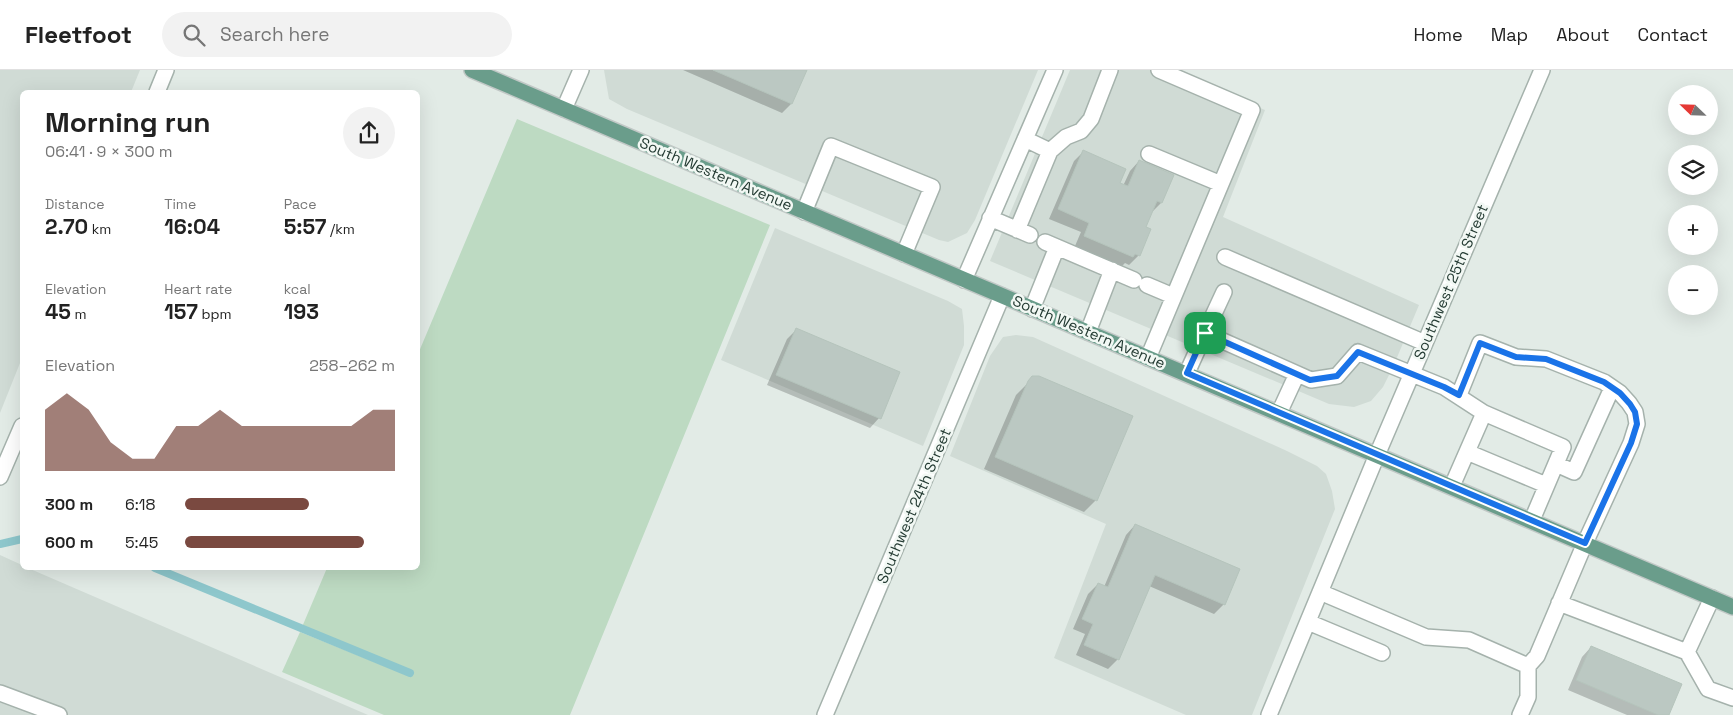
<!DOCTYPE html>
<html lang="en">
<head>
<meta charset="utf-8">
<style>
	:root { --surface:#fff; --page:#f2f2f2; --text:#222; --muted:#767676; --line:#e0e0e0; --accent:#7a4940 }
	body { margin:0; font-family:"Space Grotesk",sans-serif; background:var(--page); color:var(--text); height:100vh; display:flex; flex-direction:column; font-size:19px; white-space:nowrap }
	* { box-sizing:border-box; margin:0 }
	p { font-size:16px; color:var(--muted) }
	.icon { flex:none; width:28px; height:28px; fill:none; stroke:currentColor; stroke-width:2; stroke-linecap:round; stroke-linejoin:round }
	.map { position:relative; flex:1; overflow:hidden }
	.details { position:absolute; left:20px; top:20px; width:400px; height:480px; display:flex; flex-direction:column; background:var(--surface); border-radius:8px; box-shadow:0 5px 20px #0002 }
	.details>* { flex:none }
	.needle { width:32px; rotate:293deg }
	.fabs { position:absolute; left:1668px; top:15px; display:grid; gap:10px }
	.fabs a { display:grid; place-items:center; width:50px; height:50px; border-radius:50%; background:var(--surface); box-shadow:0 5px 20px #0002; font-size:25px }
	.pin { position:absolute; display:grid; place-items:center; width:42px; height:42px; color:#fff; margin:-21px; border-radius:10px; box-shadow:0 2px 8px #0006 }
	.round { display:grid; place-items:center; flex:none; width:52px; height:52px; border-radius:26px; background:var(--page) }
	.headline { display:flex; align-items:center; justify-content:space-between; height:85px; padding:0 25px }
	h1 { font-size:28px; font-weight:700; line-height:38px }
	.figures { display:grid; grid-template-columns:repeat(3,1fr); gap:8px; height:85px; padding:5px 25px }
	.figures div { display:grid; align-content:center }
	.figures b { font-size:21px; font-weight:700 }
	.figures small { font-size:14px; font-weight:400 }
	.figures p { font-size:14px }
	.chart { height:140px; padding:10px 25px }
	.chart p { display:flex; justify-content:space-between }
	.chart svg { width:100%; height:90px; margin-top:5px; fill:var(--accent); opacity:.7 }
	ul { padding:0 25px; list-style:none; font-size:16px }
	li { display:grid; grid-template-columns:80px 60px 1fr; align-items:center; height:38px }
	li i { height:12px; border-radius:6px; background:var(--accent) }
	header { display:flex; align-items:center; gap:30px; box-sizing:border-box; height:70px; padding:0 25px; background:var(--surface); border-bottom:1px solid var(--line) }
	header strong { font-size:24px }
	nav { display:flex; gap:28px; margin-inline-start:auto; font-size:18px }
	.search { width:350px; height:45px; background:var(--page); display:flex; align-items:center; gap:12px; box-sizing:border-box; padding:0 18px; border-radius:28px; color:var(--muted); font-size:19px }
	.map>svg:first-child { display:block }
	.built { fill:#d0dbd5 }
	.green { fill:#bddac2 }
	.shadow { fill:#0003 }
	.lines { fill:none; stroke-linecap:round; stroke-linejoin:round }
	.stream { stroke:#8ec7cc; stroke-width:8 }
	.building { fill:#bbc8c2; stroke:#b5c4bc }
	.minor-casing { stroke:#a5b2ac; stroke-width:18 }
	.major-casing { stroke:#c1c8c6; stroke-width:18 }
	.minor { stroke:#fff; stroke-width:15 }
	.major { stroke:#6a9d8b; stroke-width:15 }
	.route-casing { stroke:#fff; stroke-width:10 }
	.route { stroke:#1a73e8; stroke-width:6 }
	.labels { text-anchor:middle; stroke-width:5; stroke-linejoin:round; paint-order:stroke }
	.street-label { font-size:15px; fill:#233a32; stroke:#f2f8f4 }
</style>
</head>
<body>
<header>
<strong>Fleetfoot</strong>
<div class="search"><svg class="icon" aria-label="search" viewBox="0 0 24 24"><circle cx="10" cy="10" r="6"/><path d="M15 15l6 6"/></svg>Search here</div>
<nav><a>Home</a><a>Map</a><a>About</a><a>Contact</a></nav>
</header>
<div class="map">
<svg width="1733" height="645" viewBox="0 0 1733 645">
	<rect width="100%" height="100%" fill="#e2ebe6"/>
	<path class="built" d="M0 0H140L131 22H22V288L0 343Z
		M604 0H1038L975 150 967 163 948 172 939 170 627 39 609 29Z
		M1070 0H1169L1265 40 1223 147 1419 235 1393 297 1383 317 1371 331 1354 337 1329 334 990 191Z
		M775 158 948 231 962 239 964 256V275L923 376 721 290Z
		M1016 265 1033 267 1287 381 1317 396 1326 404 1332 421 1335 439 1252 645H1186L1054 588 1106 454 950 386 990 286 1003 267Z
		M0 485 22 495V498H28L368 645H0Z"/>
	<path class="green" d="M517 49 770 155 570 645H384L282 602 300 562 409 606 411 602 302 557 327 498H418V284Z"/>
	<path class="shadow" d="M683 0H806L791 34 782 43Z
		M1083 82 1118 114 1123 116 1130 101 1139 91 1161 133 1151 143 1144 158 1139 185 1129 195 1125 193 1122 196 1075 176 1081 162 1049 149 1074 91Z
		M796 260 879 348 870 358 767 315 787 269Z
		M1033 308 1096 430 1084 442 984 399 1016 325Z
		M1135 455 1224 534 1214 544 1149 516 1118 589 1108 599 1076 585 1085 564 1073 559 1088 524 1098 514 1104 517 1126 465Z
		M1591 577 1668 645H1627L1568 620 1582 587Z"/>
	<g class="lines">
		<path class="stream" d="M0 474 22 469
			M155 498 410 603"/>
	</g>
	<path class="building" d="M713 0H807L792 34Z
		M1083 80 1126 99 1120 113 1128 116 1139 90 1174 105 1162 133 1157 131 1146 157 1151 159 1140 186 1135 184 1133 187 1084 166 1089 153 1058 139Z
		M796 258 900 302 881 349 776 305Z
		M1032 306H1039L1133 346 1097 431 995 387 1028 311Z
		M1135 454 1240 499 1225 535 1155 505 1119 590 1084 575 1093 554 1082 549 1098 513 1108 517Z
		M1591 576 1682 614 1669 645H1658L1576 610Z"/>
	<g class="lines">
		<g class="minor-casing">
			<path id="minor" d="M157 22 166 0
				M564 39 581 0
				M1025 69 1050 81 1066 67 1081 61 1091 49 1110 0
				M1149 84 1221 114
				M804 142 831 76 932 117 904 184
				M990 148 1030 165
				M1017 160 1050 81
				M1045 172 1134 210
				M1225 187 1425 273
				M964 210 1055 0
				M1147 215 1173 226
				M1032 239 1057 177
				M1088 262 1112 200
				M1205 263 1224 222
				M1148 288 1252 40 1159 0
				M1187 303 1205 263 1311 310 1337 306 1358 282 1444 317 1484 343
				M1279 343 1297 304
				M1467 382 1546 415
				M1556 394 1574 402 1612 318
				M0 407 22 356
				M1452 416 1484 343 1563 377 1532 450
				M1320 522 1426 567 1469 570 1528 596 1537 586 1585 473 1631 373 1637 354 1635 342 1629 333 1620 323 1604 312 1546 289 1516 287 1480 273 1459 325
				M1559 533 1687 582 1708 619 1733 628
				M1308 552 1382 583
				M1687 582 1712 528
				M0 623 59 645
				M825 645 1002 226
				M1269 645 1377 385 1542 0
				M1520 645 1528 627V596"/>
		</g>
		<g class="major-casing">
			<path id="major" d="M472 0 1733 537"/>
		</g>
		<use href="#minor" class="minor"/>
		<use href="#major" class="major"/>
	</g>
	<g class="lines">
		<g class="route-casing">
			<path id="route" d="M1205 263 1310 310 1337 306 1358 282 1444 317 1459 325 1480 273 1516 287 1546 289 1604 312 1620 323 1630 334 1635 342 1637 354 1631 373 1585 473 1187 303Z"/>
		</g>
		<use href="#route" class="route"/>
	</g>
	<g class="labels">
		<g class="street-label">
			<text transform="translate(716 104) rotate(23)" y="5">South Western Avenue</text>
			<text transform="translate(1451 212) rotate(-67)" y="5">Southwest 25th Street</text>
			<text transform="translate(1089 262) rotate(23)" y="5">South Western Avenue</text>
			<text transform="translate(914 436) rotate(-67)" y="5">Southwest 24th Street</text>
		</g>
	</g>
</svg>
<div class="fabs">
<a><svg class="needle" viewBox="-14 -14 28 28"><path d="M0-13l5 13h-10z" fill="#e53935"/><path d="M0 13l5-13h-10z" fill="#767676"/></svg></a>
<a><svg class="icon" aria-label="layers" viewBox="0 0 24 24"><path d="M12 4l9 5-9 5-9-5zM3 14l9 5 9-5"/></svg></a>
<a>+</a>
<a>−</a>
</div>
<div class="pin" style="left:1205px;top:263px;background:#1e9e55"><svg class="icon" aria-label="arrive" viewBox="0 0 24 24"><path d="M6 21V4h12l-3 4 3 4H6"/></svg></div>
<section class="details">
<div class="headline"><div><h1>Morning run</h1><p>06:41 · 9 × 300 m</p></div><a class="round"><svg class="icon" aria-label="share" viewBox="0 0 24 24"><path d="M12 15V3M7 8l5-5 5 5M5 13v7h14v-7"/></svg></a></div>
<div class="figures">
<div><p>Distance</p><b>2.70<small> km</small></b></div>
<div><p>Time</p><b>16:04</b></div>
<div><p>Pace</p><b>5:57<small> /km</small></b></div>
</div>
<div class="figures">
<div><p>Elevation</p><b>45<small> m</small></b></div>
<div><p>Heart rate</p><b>157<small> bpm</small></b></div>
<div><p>kcal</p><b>193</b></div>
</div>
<div class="chart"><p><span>Elevation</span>258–262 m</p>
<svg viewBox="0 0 160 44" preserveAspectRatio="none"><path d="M0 44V14L10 6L20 14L30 30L40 38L50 38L60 22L70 22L80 14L90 22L100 22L110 22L120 22L130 22L140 22L150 14L160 14V44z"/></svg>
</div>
<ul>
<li><b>300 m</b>6:18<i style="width:59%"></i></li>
<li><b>600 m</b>5:45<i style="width:85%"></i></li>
</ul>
</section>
</div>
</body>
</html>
